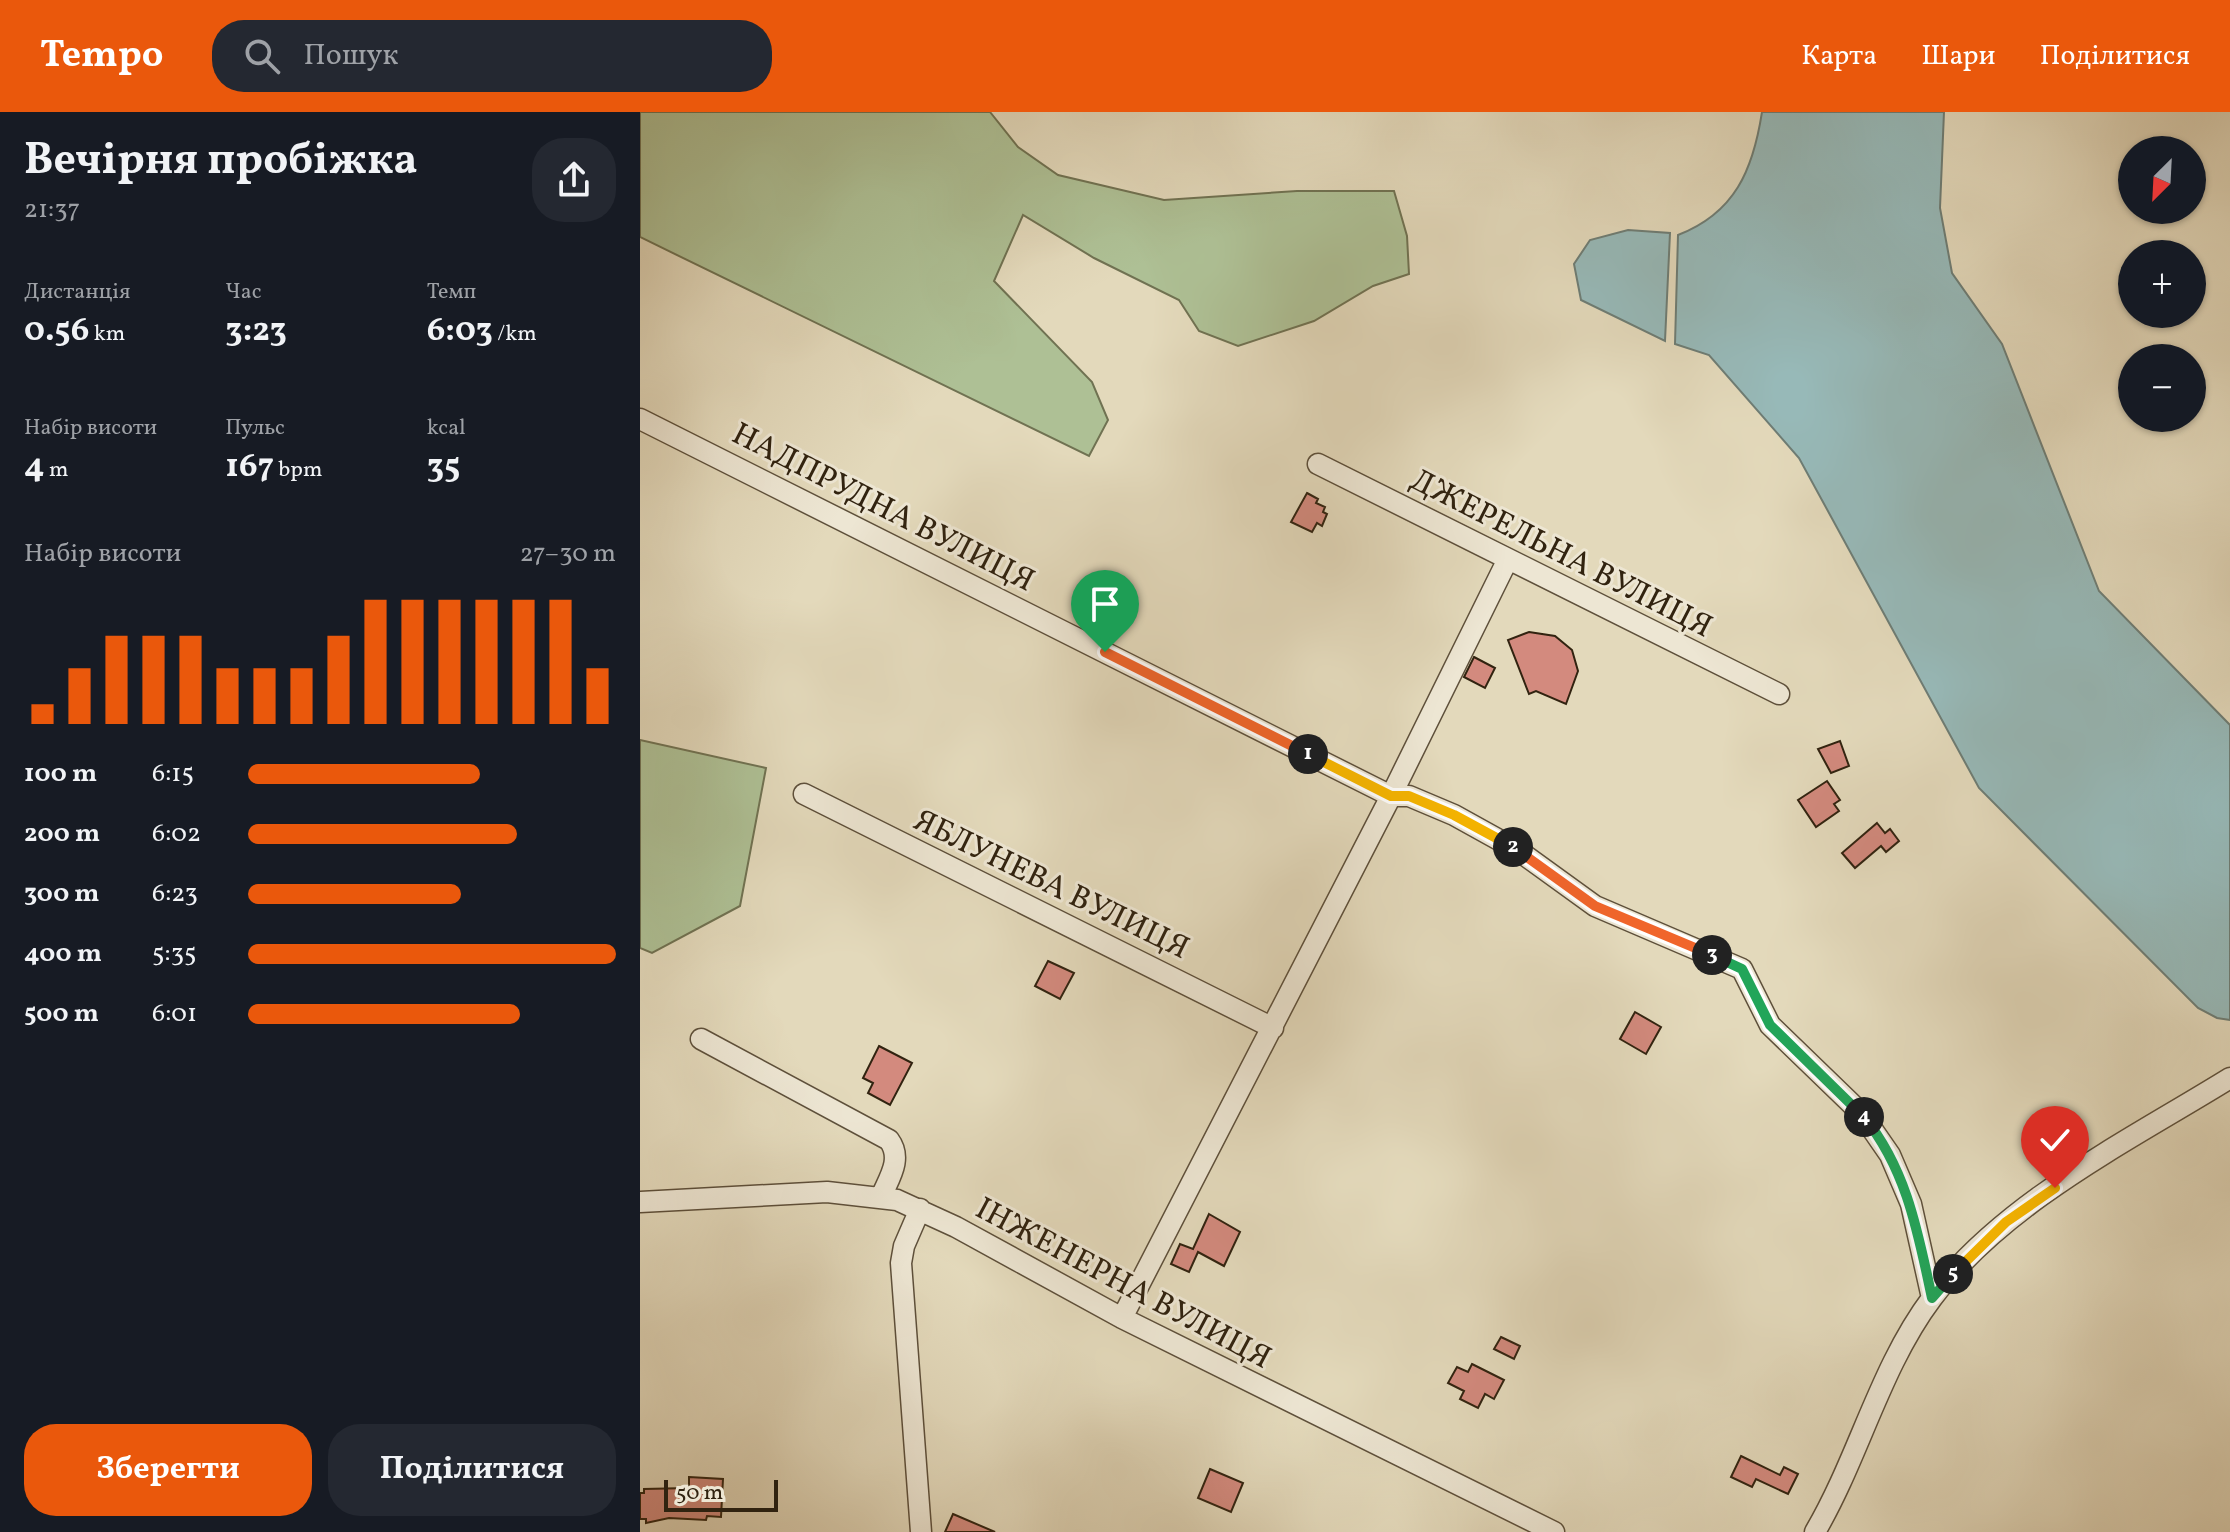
<!DOCTYPE html>
<html lang="uk">
<head>
<meta charset="utf-8">
<style>
	:root { --surface:#171b24; --page:#242831; --text:#f1f3f6; --muted:#9ea1a6; --accent:#ea580c }
	body { margin:0; font-family:Vollkorn,serif; background:var(--page); color:var(--text); height:100vh; display:flex; flex-direction:column; font-size:30px; white-space:nowrap }
	* { box-sizing:border-box; margin:0 }
	p { font-size:26px; color:var(--muted) }
	.icon { flex:none; width:44px; height:44px; fill:none; stroke:currentColor; stroke-width:2; stroke-linecap:round; stroke-linejoin:round }
	.map { position:relative; flex:1; overflow:hidden }
	.drawer { display:flex; flex-direction:column; background:var(--surface); width:640px }
	.drawer>* { flex:none }
	.needle { width:52px; rotate:204deg }
	.tools { position:absolute; left:1478px; top:24px; display:grid; gap:16px }
	.tools a { display:grid; place-items:center; width:88px; height:88px; border-radius:50%; background:var(--surface); box-shadow:0 2px 6px #0004; font-size:40px }
	.scale { position:absolute; left:24px; bottom:20px; width:114px; box-sizing:border-box; padding-left:8px; border:4px solid #312310; border-top:0; font-size:22px; line-height:28px; white-space:nowrap; color:#312310; -webkit-text-stroke:6px #ede6d3; paint-order:stroke }
	.pin { position:absolute; display:grid; place-items:center; width:68px; height:68px; color:#fff; margin:-82px -34px; border-radius:50% 50% 50% 0; rotate:-45deg; box-shadow:0 0 8px #0007 }
	.pin .icon { rotate:45deg }
	.km { position:absolute; width:40px; height:40px; margin:-20px; border-radius:50%; background:#222; color:#fff; font-size:22px; line-height:40px; text-align:center }
	.round { display:grid; place-items:center; flex:none; width:84px; height:84px; border-radius:32px; background:var(--page) }
	.headline { display:flex; align-items:center; justify-content:space-between; height:136px; padding:0 24px }
	h1 { font-size:44px; font-weight:700; line-height:60px }
	.stats { display:grid; grid-template-columns:repeat(3,1fr); gap:12px; height:136px; padding:8px 24px }
	.stats div { display:grid; align-content:center }
	.stats b { font-size:34px; font-weight:700 }
	.stats small { font-size:22px; font-weight:400 }
	.stats p { font-size:22px }
	.chart { height:224px; padding:16px 24px }
	.chart p { display:flex; justify-content:space-between }
	.chart svg { width:100%; height:144px; margin-top:8px; stroke:var(--accent); stroke-width:6 }
	.action { display:flex; gap:16px; margin-top:auto; padding:16px 24px }
	.action a { flex:1; height:92px; border-radius:32px; background:var(--accent); color:#fff; font-size:32px; font-weight:700; line-height:92px; text-align:center }
	.action a+a { background:var(--page); color:var(--text) }
	ul { padding:0 24px; list-style:none; font-size:26px }
	li { display:grid; grid-template-columns:128px 96px 1fr; align-items:center; height:60px }
	li i { height:20px; border-radius:10px; background:var(--accent) }
	header { display:flex; align-items:center; gap:48px; box-sizing:border-box; height:112px; padding:0 40px; background:var(--accent); color:#fff }
	header strong { font-size:38px }
	nav { display:flex; gap:44px; margin-inline-start:auto; font-size:28px }
	.search { width:560px; height:72px; background:var(--page); display:flex; align-items:center; gap:20px; box-sizing:border-box; padding:0 28px; border-radius:32px; color:var(--muted); font-size:30px }
	main { display:flex; flex:1; min-height:0 }
	.map>svg:first-child { display:block }
	.green { fill:#aec095; stroke:#707252; stroke-width:2 }
	.water { fill:#97b9b8; stroke:#6e7d75; stroke-width:2 }
	.building { fill:#d38a7e; stroke:#312310; stroke-width:2 }
	.lines { fill:none; stroke-linecap:round; stroke-linejoin:round }
	.minor-casing { stroke:#5e503b; stroke-width:23 }
	.minor { stroke:#ede6d3; stroke-width:20 }
	.split-1-casing { stroke:#fff; stroke-width:16 }
	.split-2-casing { stroke:#fff; stroke-width:16 }
	.split-3-casing { stroke:#fff; stroke-width:16 }
	.split-4-casing { stroke:#fff; stroke-width:16 }
	.split-5-casing { stroke:#fff; stroke-width:16 }
	.split-6-casing { stroke:#fff; stroke-width:16 }
	.split-1 { stroke:#f0652b; stroke-width:10 }
	.split-2 { stroke:#f5b400; stroke-width:10 }
	.split-3 { stroke:#f0652b; stroke-width:10 }
	.split-4 { stroke:#22a559; stroke-width:10 }
	.split-5 { stroke:#22a559; stroke-width:10 }
	.split-6 { stroke:#f5b400; stroke-width:10 }
	.labels { text-anchor:middle; stroke-width:6; stroke-linejoin:round; paint-order:stroke }
	.street-label { font-size:32px; fill:#312310; stroke:#ede6d3 }
</style>
</head>
<body>
<header>
<strong>Tempo</strong>
<div class="search"><svg class="icon" aria-label="search" viewBox="0 0 24 24"><circle cx="10" cy="10" r="6"/><path d="M15 15l6 6"/></svg>Пошук</div>
<nav><a>Карта</a><a>Шари</a><a>Поділитися</a></nav>
</header>
<main>
<section class="drawer">
<div class="headline"><div><h1>Вечірня пробіжка</h1><p>21:37</p></div><a class="round"><svg class="icon" aria-label="share" viewBox="0 0 24 24"><path d="M12 15V3M7 8l5-5 5 5M5 13v7h14v-7"/></svg></a></div>
<div class="stats">
<div><p>Дистанція</p><b>0.56<small> km</small></b></div>
<div><p>Час</p><b>3:23</b></div>
<div><p>Темп</p><b>6:03<small> /km</small></b></div>
</div>
<div class="stats">
<div><p>Набір висоти</p><b>4<small> m</small></b></div>
<div><p>Пульс</p><b>167<small> bpm</small></b></div>
<div><p>kcal</p><b>35</b></div>
</div>
<div class="chart"><p><span>Набір висоти</span>27–30 m</p>
<svg viewBox="0 0 160 44" preserveAspectRatio="none"><path d="M5 44V38M15 44V27M25 44V17M35 44V17M45 44V17M55 44V27M65 44V27M75 44V27M85 44V17M95 44V6M105 44V6M115 44V6M125 44V6M135 44V6M145 44V6M155 44V27"/></svg>
</div>
<ul>
<li><b>100 m</b>6:15<i style="width:63%"></i></li>
<li><b>200 m</b>6:02<i style="width:73%"></i></li>
<li><b>300 m</b>6:23<i style="width:58%"></i></li>
<li><b>400 m</b>5:35<i style="width:100%"></i></li>
<li><b>500 m</b>6:01<i style="width:74%"></i></li>
</ul>
<div class="action"><a>Зберегти</a><a>Поділитися</a></div>
</section>
<div class="map">
<svg width="1590" height="1420" viewBox="0 0 1590 1420">
	<rect width="100%" height="100%" fill="#e3d9bb"/>
	<filter id="stains"><feTurbulence type="fractalNoise" baseFrequency=".0025" numOctaves="4"/><feColorMatrix values="0 0 0 0 .2 0 0 0 0 .09 0 0 0 0 .02 0 0 0 .5 -.17"/></filter>
	<radialGradient id="worn" r=".72"><stop offset=".6" stop-color="#630" stop-opacity="0"/><stop offset="1" stop-color="#630" stop-opacity=".3"/></radialGradient>
	<path class="green" d="M0 0H350L378 35 418 63 524 88 657 79H754L767 124 769 162 733 174 674 209 598 234 559 219 539 188 454 146 383 103 354 169 452 270 468 308 449 344 0 125Z
		M0 628 126 656 100 794 12 841 0 836Z"/>
	<path class="water" d="M1122 0H1304L1300 96 1312 161 1362 232 1459 479 1590 613V908L1577 906 1558 896 1339 676 1159 346 1069 243 1035 232 1038 123C1095 101 1113 58 1122 0Z
		M988 118 1030 121 1025 229 941 188 934 152 950 128Z"/>
	<path class="building" d="M667 381 678 387 676 391 685 395 683 400 687 402 682 414 677 411 672 420 651 410Z
		M889 520 915 524 932 538 938 559 926 592 896 579 889 582 868 528Z
		M834 545 855 556 845 576 824 565Z
		M1200 629 1209 654 1191 661 1178 637Z
		M1187 669 1200 688 1194 692 1199 699 1176 715 1158 688Z
		M1237 711 1245 721 1250 717 1259 729 1246 740 1241 734 1215 756 1202 741Z
		M408 849 434 861 420 887 395 874Z
		M995 900 1021 915 1006 942 980 927Z
		M239 934 272 951 250 993 228 981 233 971 223 966Z
		M569 1102 600 1120 584 1154 558 1140 549 1160 531 1152 540 1132 553 1137Z
		M861 1225 880 1234 874 1247 854 1237Z
		M832 1252 864 1268 854 1287 845 1282 838 1296 820 1287 824 1279 808 1271 817 1255 828 1260Z
		M1101 1344 1140 1363 1144 1355 1158 1362 1148 1382 1116 1367 1112 1375 1091 1365Z
		M570 1357 603 1371 591 1400 558 1386Z
		M49 1365 83 1367 81 1405 67 1404 66 1408 29 1406 6 1411V1407H0V1381H4V1377L49 1376Z
		M313 1402 355 1420H305Z"/>
	<g class="lines">
		<g class="minor-casing">
			<path id="minor" d="M0 307 751 684H769L814 703 879 739 955 794 1102 857 1130 913 1221 1001 1250 1043 1271 1092 1292 1186
				M678 352 1139 582
				M164 682 633 916
				M61 927 249 1028C263 1047 249 1066 241 1085
				M0 1090 187 1080 257 1088 316 1115 482 1206 914 1420
				M280 1097 264 1134 261 1151 281 1420
				M482 1206 751 684 867 449
				M1175 1420C1219 1345 1240 1255 1292 1186 1364 1090 1490 1028 1590 966"/>
		</g>
		<use href="#minor" class="minor"/>
	</g>
	<g class="lines">
		<g class="split-1-casing">
			<path id="split-1" d="M465 540 668 642"/>
		</g>
		<g class="split-2-casing">
			<path id="split-2" d="M668 642 751 684H769L814 703 873 735"/>
		</g>
		<g class="split-3-casing">
			<path id="split-3" d="M873 735 955 794 1072 843"/>
		</g>
		<g class="split-4-casing">
			<path id="split-4" d="M1072 843 1102 857 1130 913 1224 1005"/>
		</g>
		<g class="split-5-casing">
			<path id="split-5" d="M1224 1005C1267 1058 1278 1121 1292 1186L1313 1162"/>
		</g>
		<g class="split-6-casing">
			<path id="split-6" d="M1313 1162 1366 1110 1415 1076"/>
		</g>
		<use href="#split-1" class="split-1"/>
		<use href="#split-2" class="split-2"/>
		<use href="#split-3" class="split-3"/>
		<use href="#split-4" class="split-4"/>
		<use href="#split-5" class="split-5"/>
		<use href="#split-6" class="split-6"/>
	</g>
	<g class="labels">
		<g class="street-label">
			<text transform="translate(244 394) rotate(27)" y="11">НАДПРУДНА ВУЛИЦЯ</text>
			<text transform="translate(922 440) rotate(27)" y="11">ДЖЕРЕЛЬНА ВУЛИЦЯ</text>
			<text transform="translate(412 771) rotate(26)" y="11">ЯБЛУНЕВА ВУЛИЦЯ</text>
			<text transform="translate(484 1170) rotate(28)" y="11">ІНЖЕНЕРНА ВУЛИЦЯ</text>
		</g>
	</g>
	<rect width="100%" height="100%" filter="url(#stains)"/>
	<rect width="100%" height="100%" fill="url(#worn)"/>
</svg>
<div class="tools">
<a><svg class="needle" viewBox="-14 -14 28 28"><path d="M0-13l5 13h-10z" fill="#e53935"/><path d="M0 13l5-13h-10z" fill="#9ea1a6"/></svg></a>
<a>+</a>
<a>−</a>
</div>
<div class="scale">50 m</div>
<div class="pin" style="left:465px;top:540px;background:#1e9e55"><svg class="icon" aria-label="arrive" viewBox="0 0 24 24"><path d="M6 21V4h12l-3 4 3 4H6"/></svg></div>
<div class="pin" style="left:1415px;top:1076px;background:#d93025"><svg class="icon" aria-label="check" viewBox="0 0 24 24"><path d="M5 12l5 5 9-10"/></svg></div>
<b class="km" style="left:668px;top:642px">1</b>
<b class="km" style="left:873px;top:735px">2</b>
<b class="km" style="left:1072px;top:843px">3</b>
<b class="km" style="left:1224px;top:1005px">4</b>
<b class="km" style="left:1313px;top:1162px">5</b>
</div>
</main>
</body>
</html>
